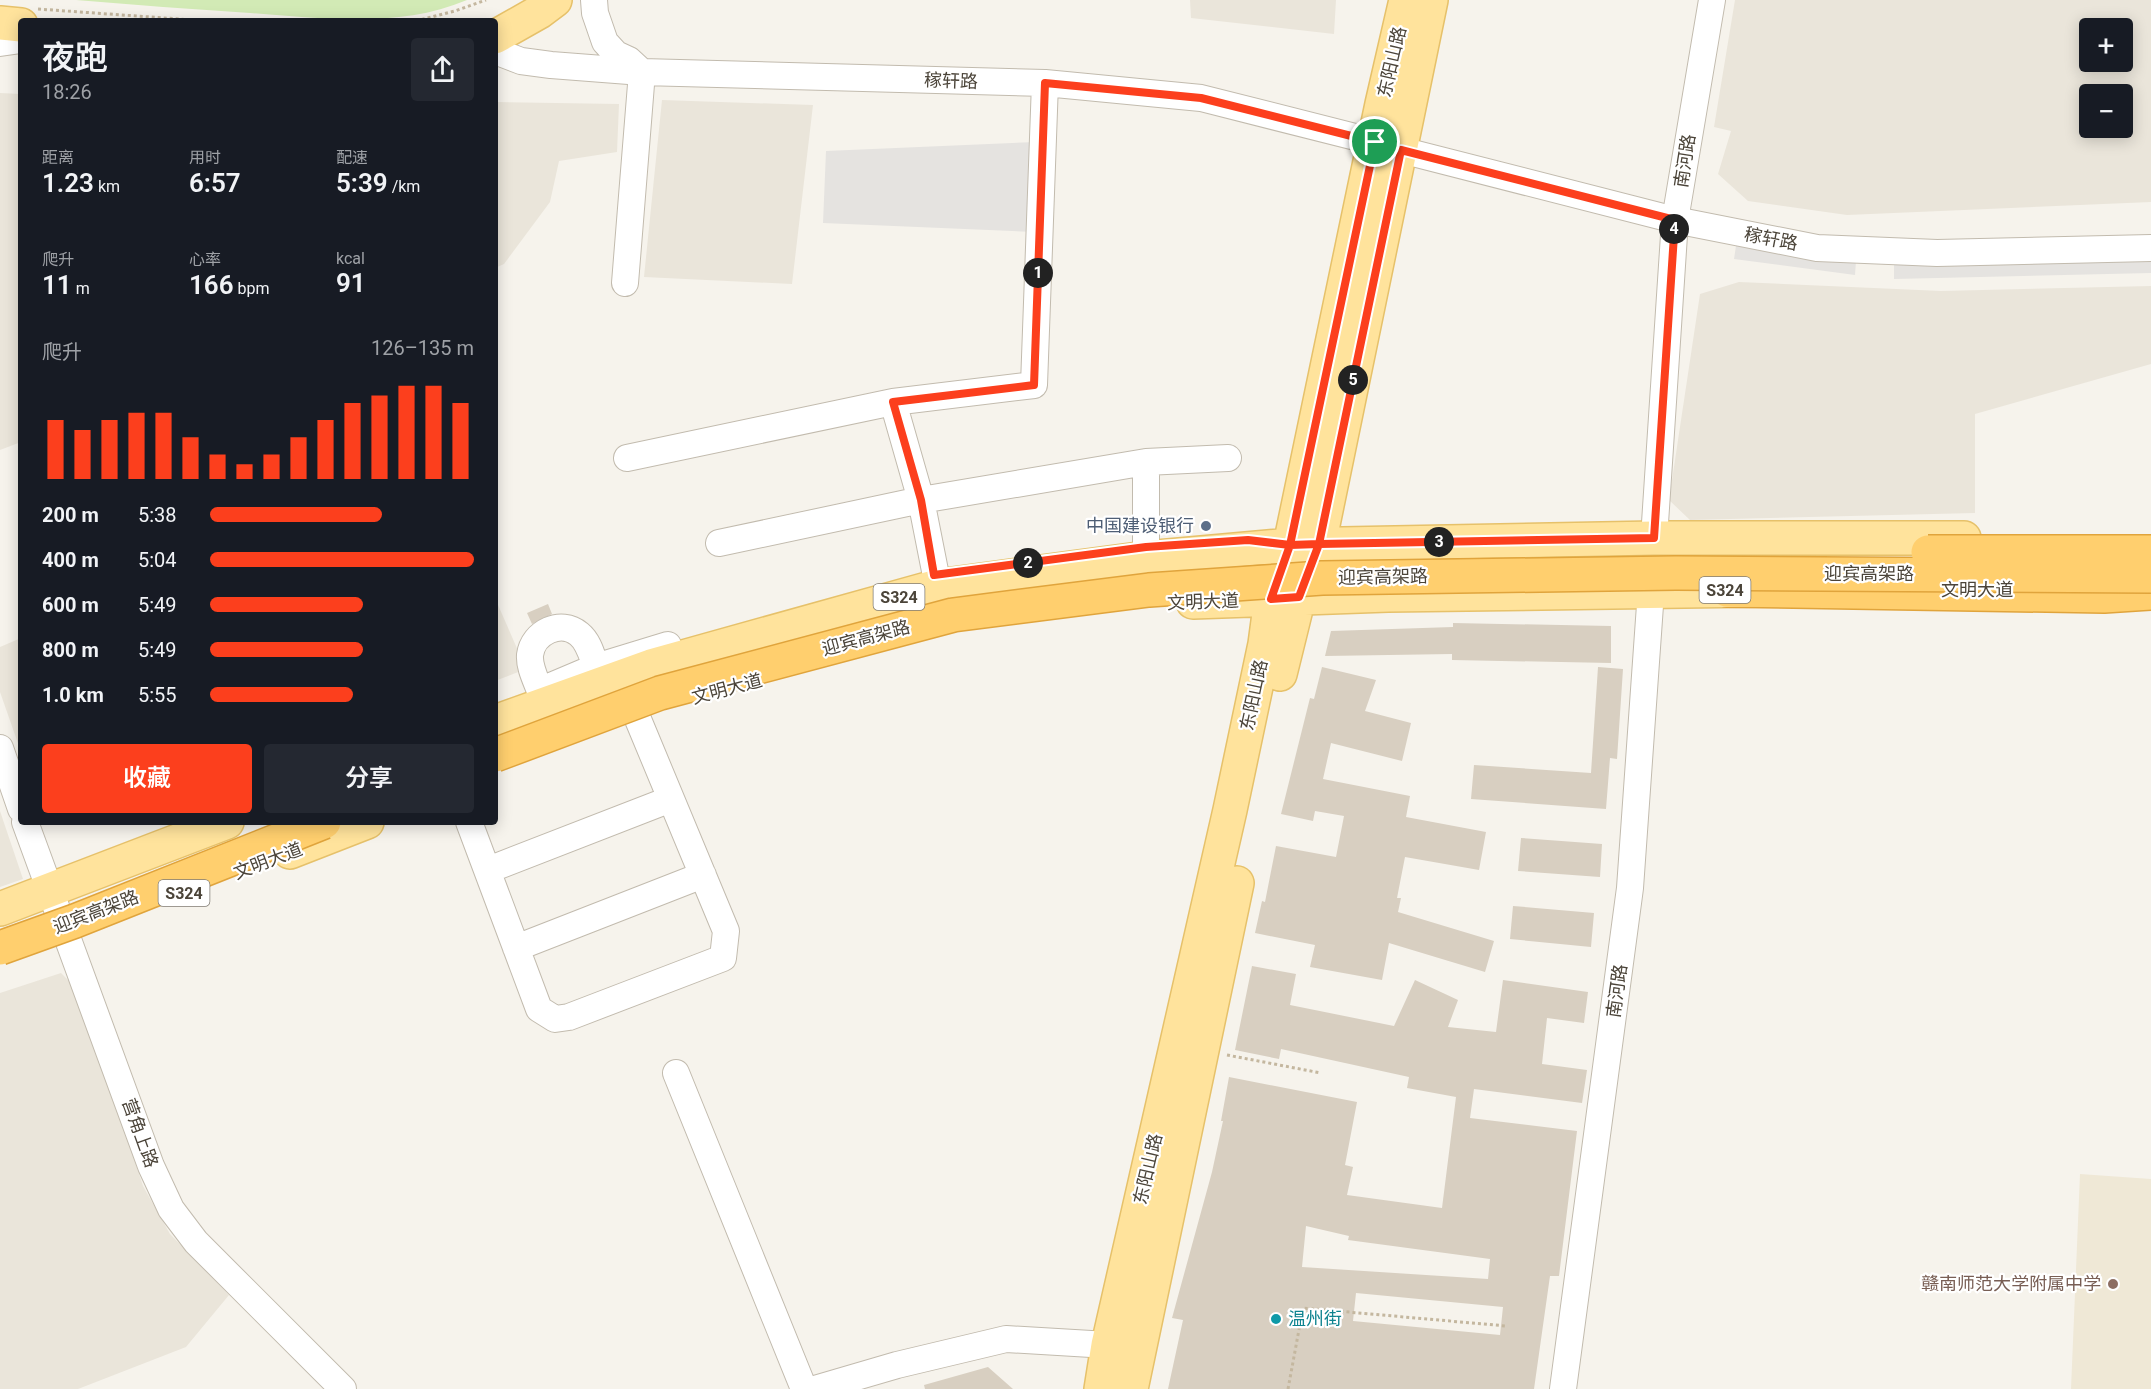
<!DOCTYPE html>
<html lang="zh">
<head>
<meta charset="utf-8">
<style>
	:root { --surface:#171b24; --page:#242831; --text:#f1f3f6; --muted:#9ea1a6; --accent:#fc3f1d }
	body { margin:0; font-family:Roboto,"Noto Sans SC",sans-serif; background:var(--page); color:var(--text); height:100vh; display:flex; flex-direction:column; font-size:22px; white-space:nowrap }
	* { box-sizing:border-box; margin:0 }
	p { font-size:20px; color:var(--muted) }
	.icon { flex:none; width:33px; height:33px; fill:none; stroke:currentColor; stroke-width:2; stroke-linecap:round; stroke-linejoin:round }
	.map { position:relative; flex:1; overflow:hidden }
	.side { position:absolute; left:18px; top:18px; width:480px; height:807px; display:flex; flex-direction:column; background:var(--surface); border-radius:6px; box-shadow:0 3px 15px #0003 }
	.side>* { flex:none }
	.tools { position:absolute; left:2079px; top:18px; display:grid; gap:12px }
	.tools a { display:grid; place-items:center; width:54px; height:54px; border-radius:6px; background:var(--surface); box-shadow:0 3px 15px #0003; font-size:30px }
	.pin { position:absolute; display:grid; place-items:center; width:51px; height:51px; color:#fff; margin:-26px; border:3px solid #fff; border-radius:50%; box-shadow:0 2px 6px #0007 }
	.km { position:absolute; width:30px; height:30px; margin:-15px; border-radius:50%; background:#222; color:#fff; font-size:16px; line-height:30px; text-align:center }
	.round { display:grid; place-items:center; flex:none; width:63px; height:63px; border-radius:6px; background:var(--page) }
	.summary { display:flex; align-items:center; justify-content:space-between; height:102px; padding:0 24px }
	h1 { font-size:33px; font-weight:600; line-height:45px }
	.metrics { display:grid; grid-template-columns:repeat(3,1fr); gap:9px; height:102px; padding:6px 24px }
	.metrics div { display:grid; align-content:center }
	.metrics b { font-size:26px; font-weight:600 }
	.metrics small { font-size:16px; font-weight:400 }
	.metrics p { font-size:16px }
	.chart { height:168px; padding:12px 24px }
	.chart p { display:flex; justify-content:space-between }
	.chart svg { width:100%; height:108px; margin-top:6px; stroke:var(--accent); stroke-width:6 }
	.primary-button { display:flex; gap:12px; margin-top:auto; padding:12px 24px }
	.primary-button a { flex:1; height:69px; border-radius:6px; background:var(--accent); color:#fff; font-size:24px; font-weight:600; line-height:69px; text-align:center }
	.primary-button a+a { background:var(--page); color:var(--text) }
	ul { padding:0 24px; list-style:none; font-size:20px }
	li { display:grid; grid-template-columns:96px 72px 1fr; align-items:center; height:45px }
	li i { height:15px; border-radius:8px; background:var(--accent) }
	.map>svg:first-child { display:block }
	.residential { fill:#eae5da; fill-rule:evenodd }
	.education { fill:#efe8d6 }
	.green { fill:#d2eab5 }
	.parking { fill:#e5e3e0 }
	.building { fill:#d8cfc1; fill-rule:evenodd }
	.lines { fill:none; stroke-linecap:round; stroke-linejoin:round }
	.minor-casing { stroke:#c2bbae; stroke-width:28 }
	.major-casing { stroke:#e6c16a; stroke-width:36 }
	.highway-casing { stroke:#e0a43c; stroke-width:36 }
	.path { stroke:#c4b79f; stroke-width:3; stroke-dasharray:3 3; stroke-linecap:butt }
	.minor { stroke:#fff; stroke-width:26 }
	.major { stroke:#ffe39c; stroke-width:33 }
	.highway { stroke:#ffcf6e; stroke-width:33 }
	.highway-bridge-casing { stroke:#e0a43c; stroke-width:36; stroke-linecap:butt }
	.highway-bridge { stroke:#ffcf6e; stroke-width:33 }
	.route-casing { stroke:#fff; stroke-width:12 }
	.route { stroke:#fc3f1d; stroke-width:8 }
	.service-dot { fill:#5c6f8a; stroke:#fff; stroke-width:2 }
	.education-dot { fill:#8d6e63; stroke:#fff; stroke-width:2 }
	.culture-dot { fill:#0f9aa8; stroke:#fff; stroke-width:2 }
	.labels { text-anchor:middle; stroke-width:4.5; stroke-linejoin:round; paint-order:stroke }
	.shield { fill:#fff; stroke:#817c74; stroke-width:1.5 }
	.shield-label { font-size:16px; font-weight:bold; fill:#4b4439 }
	.street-label { font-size:18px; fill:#4b4439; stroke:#fff }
	.service-label { font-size:18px; fill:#4e5e75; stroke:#fff; text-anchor:end }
	.education-label { font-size:18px; fill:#785e54; stroke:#fff; text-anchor:end }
	.culture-label { font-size:18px; fill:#0d838f; stroke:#fff; text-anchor:start }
</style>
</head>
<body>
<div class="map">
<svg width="2151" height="1389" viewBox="0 0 2151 1389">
	<rect width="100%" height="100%" fill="#f6f3ec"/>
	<path class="residential" d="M1190 0H1336L1334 34 1191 18Z
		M1735 0H2151V202L1847 215 1748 201 1718 174 1731 131 1714 127ZM2090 28H2122V62H2090ZM2090 94H2122V128H2090Z
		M0 93 21 94V442L0 450Z
		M662 100 813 105 792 284 644 277Z
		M495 102 619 104 617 152 559 161 550 202 504 264 495 268Z
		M1739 282 1941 291 2151 286V364L1975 414V513L1690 520 1669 500 1700 294Z
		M495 598 526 669 495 681Z
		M21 638V752L0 692V647Z
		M0 811 23 879 0 887Z
		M61 973 79 991 143 1186 170 1234 229 1295 186 1347 78 1389H0V993Z"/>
	<path class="education" d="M2080 1174 2151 1179V1389H2071Z"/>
	<path class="green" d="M76 0H467C399 29 322 18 250 13 192 9 134 5 76 0Z"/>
	<path class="parking" d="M1036 142 1034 232 823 223 826 151Z
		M1736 246 1856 261 1855 275 1734 259Z
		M2151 258V273L1894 279V263Z"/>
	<path class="building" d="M548 604 552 614 532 624 527 613Z
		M1453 623 1611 626V663L1452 660V654L1325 656 1331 631 1453 627Z
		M1322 667 1376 680 1365 711 1411 723 1402 761 1331 743 1323 779 1410 796 1406 817 1486 832 1479 870 1405 857 1397 898H1401L1398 912 1494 941 1485 972 1389 943 1382 980 1310 967 1315 945 1255 933 1262 901 1265 902 1276 846 1336 857 1344 816 1315 811 1313 821 1281 814 1310 698 1314 699Z
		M1598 667 1623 669 1617 759 1610 758 1606 809 1471 799 1474 765 1591 773Z
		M1521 838 1602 844 1600 877 1518 871Z
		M1513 906 1594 913 1591 947 1510 939Z
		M1252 966 1296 974 1290 1005 1394 1026 1415 980 1458 1000 1448 1027 1496 1032 1503 980 1588 992 1584 1023 1547 1018 1542 1064 1587 1070 1582 1103 1474 1089 1470 1118 1577 1131 1559 1276H1550L1534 1389H1168L1183 1320 1172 1318 1212 1172 1223 1121H1221L1229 1077 1357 1102 1345 1165 1353 1167 1347 1195 1442 1208 1456 1097 1407 1088 1409 1077 1281 1049 1279 1059 1235 1050ZM1306 1226 1349 1236 1348 1240 1490 1259 1488 1279 1302 1267ZM1356 1293 1503 1307 1500 1335 1353 1321Z
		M988 1367 1013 1389H925L924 1385Z"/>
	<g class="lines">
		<g class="minor-casing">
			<path id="minor" d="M594 0 595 13 605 42 616 54 629 60 642 72 625 283
				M0 43 21 40
				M495 51 521 61 551 65 642 72 1045 83 1201 98 1375 142
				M1401 150 1675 220 1817 248 1937 253 2151 248
				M893 402 921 500 938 586
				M627 458 893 402 1034 385 1045 83
				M1146 462V558
				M1654 538 1675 220 1712 0
				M719 543 921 500 1146 462 1228 458
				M544 689 596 667 668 645
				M540 691C536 680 529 667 530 655 533 632 561 619 579 634 589 642 592 656 596 667
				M0 748 21 809
				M25 822 151 1166 171 1209 196 1242 343 1389
				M469 822 539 1009 555 1019 569 1017 723 958 726 931 637 717
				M488 870 671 799
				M516 948 703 875
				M676 1073 804 1389
				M815 1389 897 1365 1006 1339 1108 1345
				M1563 1389 1630 888 1651 591"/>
		</g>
		<g class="major-casing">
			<path id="major" d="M0 23 21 25
				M495 37 539 12 555 0
				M1193 602 1388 595 1756 590
				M1280 674 1299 597 1319 544 1431 0
				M495 722 651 666 938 586 1146 558 1290 545 1654 538H1964
				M290 852 367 822
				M0 909 227 822
				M1101 1389 1108 1345 1230 810 1265 644 1271 599 1290 545 1382 104 1406 0
				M1131 1389 1237 883"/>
		</g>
		<g class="highway-casing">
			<path id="highway" d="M1727 590 2104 596 2151 593"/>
		</g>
		<path class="path" d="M38 9 207 21
			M416 21 455 11 486 0
			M1227 1055 1321 1073
			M1288 1389 1303 1308 1506 1326"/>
		<use href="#minor" class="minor"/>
		<use href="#major" class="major"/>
		<use href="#highway" class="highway"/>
		<g class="highway-bridge-casing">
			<path id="highway-bridge" d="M1928 552H2151
				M495 755 660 693 953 615 1149 590 1322 578 1676 573 2151 576
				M0 948 75 921 324 822"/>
		</g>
		<use href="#highway-bridge" class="highway-bridge"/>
	</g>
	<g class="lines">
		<g class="route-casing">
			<path id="route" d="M1375 142 1201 98 1045 83 1034 385 893 402 921 500 934 575 1146 547 1248 540 1290 545 1271 599 1299 597 1319 544 1654 538 1675 220 1401 150 1319 544 1290 545 1375 142"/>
		</g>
		<use href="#route" class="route"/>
	</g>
	<circle class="service-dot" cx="1206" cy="526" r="6"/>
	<circle class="education-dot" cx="2113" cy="1284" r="6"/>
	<circle class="culture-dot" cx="1276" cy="1319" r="6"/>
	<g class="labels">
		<g class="shield">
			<rect x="1699.5" y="577" width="51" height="26" rx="4.5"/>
			<rect x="873.5" y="584" width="51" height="26" rx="4.5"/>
			<rect x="158.5" y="880" width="51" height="26" rx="4.5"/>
		</g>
		<g class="shield-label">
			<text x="1725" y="596">S324</text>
			<text x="899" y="603">S324</text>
			<text x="184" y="899">S324</text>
		</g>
		<g class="street-label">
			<text transform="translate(1392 62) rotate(-77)" y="6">东阳山路</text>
			<text transform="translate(951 81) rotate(2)" y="6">稼轩路</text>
			<text transform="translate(1685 161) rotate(-81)" y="6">南河路</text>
			<text transform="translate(1771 239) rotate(11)" y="6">稼轩路</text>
			<text x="1869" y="580">迎宾高架路</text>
			<text transform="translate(1383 577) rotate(-1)" y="6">迎宾高架路</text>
			<text x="1977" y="596">文明大道</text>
			<text transform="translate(1203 602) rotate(-2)" y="6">文明大道</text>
			<text transform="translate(866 638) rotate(-15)" y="6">迎宾高架路</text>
			<text transform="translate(727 689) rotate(-15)" y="6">文明大道</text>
			<text transform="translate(1254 695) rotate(-78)" y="6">东阳山路</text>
			<text transform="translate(268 861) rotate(-21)" y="6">文明大道</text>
			<text transform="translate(96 912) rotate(-21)" y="6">迎宾高架路</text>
			<text transform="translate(1617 991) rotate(-82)" y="6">南河路</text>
			<text transform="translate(140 1133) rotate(70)" y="6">营角上路</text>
			<text transform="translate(1148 1169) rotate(-77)" y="6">东阳山路</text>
		</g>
		<g class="service-label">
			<text x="1194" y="532">中国建设银行</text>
		</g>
		<g class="education-label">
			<text x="2101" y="1290">赣南师范大学附属中学</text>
		</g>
		<g class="culture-label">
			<text x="1288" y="1325">温州街</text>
		</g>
	</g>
</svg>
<div class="tools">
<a>+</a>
<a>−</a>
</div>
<div class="pin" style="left:1375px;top:142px;background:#1e9e55"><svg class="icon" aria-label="arrive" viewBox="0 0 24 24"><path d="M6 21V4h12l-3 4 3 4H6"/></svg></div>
<b class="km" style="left:1038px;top:273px">1</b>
<b class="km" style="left:1028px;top:563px">2</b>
<b class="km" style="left:1439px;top:542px">3</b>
<b class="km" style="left:1674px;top:229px">4</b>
<b class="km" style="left:1353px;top:380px">5</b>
<section class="side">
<div class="summary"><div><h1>夜跑</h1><p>18:26</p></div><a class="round"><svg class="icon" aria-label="share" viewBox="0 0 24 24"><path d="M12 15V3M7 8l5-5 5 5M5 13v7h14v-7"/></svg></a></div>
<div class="metrics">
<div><p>距离</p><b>1.23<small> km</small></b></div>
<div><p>用时</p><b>6:57</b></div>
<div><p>配速</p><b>5:39<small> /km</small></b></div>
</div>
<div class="metrics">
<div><p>爬升</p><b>11<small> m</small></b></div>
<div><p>心率</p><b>166<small> bpm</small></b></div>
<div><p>kcal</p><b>91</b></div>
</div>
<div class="chart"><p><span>爬升</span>126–135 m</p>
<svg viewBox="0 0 160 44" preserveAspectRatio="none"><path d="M5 44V20M15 44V24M25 44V20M35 44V17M45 44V17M55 44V27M65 44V34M75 44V38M85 44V34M95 44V27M105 44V20M115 44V13M125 44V10M135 44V6M145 44V6M155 44V13"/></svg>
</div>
<ul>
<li><b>200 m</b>5:38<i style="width:65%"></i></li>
<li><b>400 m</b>5:04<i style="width:100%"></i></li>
<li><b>600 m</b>5:49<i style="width:58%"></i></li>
<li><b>800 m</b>5:49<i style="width:58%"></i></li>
<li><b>1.0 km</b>5:55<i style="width:54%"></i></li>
</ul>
<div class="primary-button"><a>收藏</a><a>分享</a></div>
</section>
</div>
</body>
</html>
